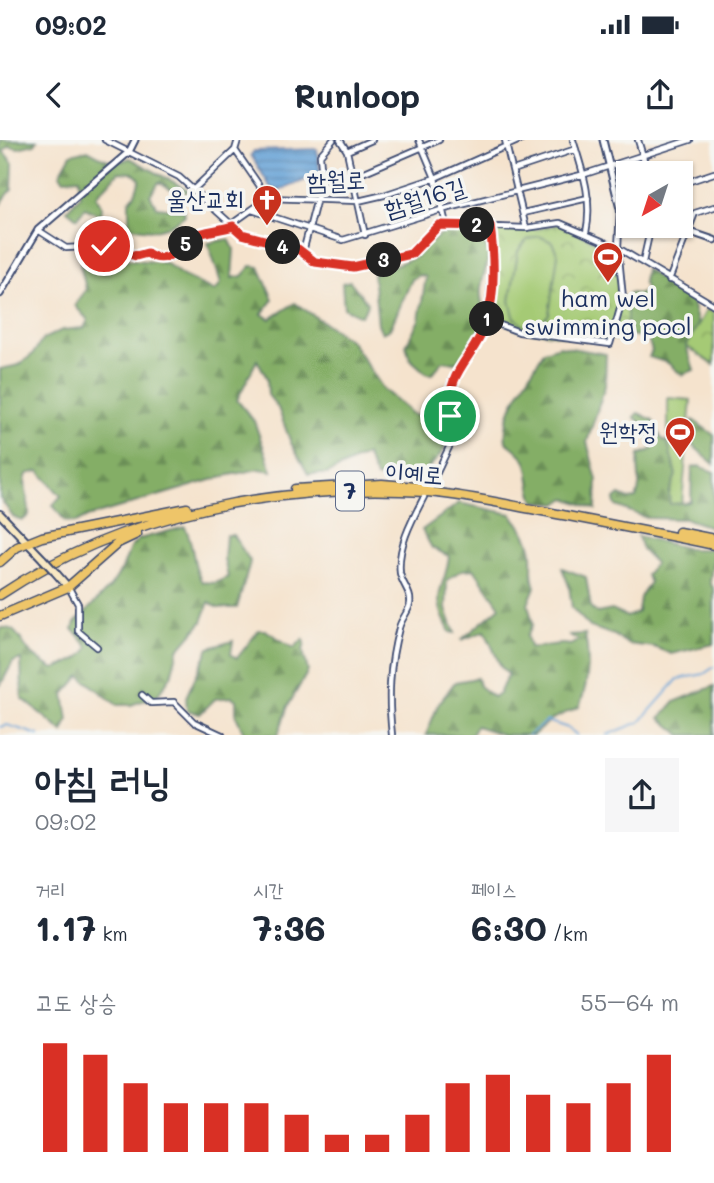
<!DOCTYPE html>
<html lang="ko">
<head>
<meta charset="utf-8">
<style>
	:root { --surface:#fff; --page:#f6f6f7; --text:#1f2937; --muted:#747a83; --accent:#d93025 }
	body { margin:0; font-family:Mali,"Poor Story",sans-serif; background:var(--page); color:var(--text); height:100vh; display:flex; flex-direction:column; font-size:26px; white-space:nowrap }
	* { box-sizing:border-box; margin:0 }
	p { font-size:23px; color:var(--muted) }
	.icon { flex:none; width:38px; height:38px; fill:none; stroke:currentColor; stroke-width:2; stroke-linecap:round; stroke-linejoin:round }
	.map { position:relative; height:595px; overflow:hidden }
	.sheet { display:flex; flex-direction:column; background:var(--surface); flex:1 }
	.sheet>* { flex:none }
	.needle { width:46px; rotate:219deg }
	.tools { position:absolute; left:616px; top:21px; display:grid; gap:14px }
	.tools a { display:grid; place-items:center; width:77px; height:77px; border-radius:0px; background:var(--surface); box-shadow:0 2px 5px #0004; font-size:35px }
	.pin { position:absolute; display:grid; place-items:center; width:60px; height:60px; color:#fff; margin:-30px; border:4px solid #fff; border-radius:50%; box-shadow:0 2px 7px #0007 }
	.km { position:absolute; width:35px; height:35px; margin:-18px; border-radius:50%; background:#222; color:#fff; font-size:19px; line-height:35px; text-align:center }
	.round { display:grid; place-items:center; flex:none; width:74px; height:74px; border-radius:0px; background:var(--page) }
	.head { display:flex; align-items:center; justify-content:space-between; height:119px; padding:0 35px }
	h1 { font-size:38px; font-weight:700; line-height:52px }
	.figures { display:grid; grid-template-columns:repeat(3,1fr); gap:10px; height:119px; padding:7px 35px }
	.figures div { display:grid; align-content:center }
	.figures b { font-size:35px; font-weight:700 }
	.figures small { font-size:19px; font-weight:400 }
	.figures p { font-size:19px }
	.chart { height:196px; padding:14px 35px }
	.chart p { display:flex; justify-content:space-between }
	.chart svg { width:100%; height:126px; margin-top:7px; stroke:var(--accent); stroke-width:6 }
	.status { display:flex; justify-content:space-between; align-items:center; height:49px; padding:0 35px; background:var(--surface); direction:ltr }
	.status svg { height:19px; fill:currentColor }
	header { display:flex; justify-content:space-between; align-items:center; height:91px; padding:0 35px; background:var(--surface); font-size:32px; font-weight:700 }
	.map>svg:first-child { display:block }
	.forest { fill:url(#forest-firs); stroke:#506e62; stroke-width:2 }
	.park { fill:url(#park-crowns); stroke:#607c69; stroke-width:2 }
	.pitch { fill:#a5ca74; stroke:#607c69; stroke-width:2 }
	.water { fill:url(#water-rules); stroke:#40689a; stroke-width:2 }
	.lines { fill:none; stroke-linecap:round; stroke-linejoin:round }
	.stream { stroke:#64a0d5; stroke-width:2 }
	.minor-casing { stroke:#3c4a6f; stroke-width:8 }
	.tertiary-casing { stroke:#3c4a6f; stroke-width:9 }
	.secondary-casing { stroke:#3c4a6f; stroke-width:10 }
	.trunk-casing { stroke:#3c4a6f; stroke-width:11 }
	.minor { stroke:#fff; stroke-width:4.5 }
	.tertiary { stroke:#fff; stroke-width:5 }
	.secondary { stroke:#f8e8c3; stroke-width:6 }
	.trunk { stroke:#eec569; stroke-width:8 }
	.secondary-bridge-casing { stroke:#3c4a6f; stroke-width:10; stroke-linecap:butt }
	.secondary-bridge { stroke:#f8e8c3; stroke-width:6 }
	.route-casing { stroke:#fff; stroke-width:14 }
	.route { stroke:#d93025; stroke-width:9 }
	.labels { text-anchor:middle; stroke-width:7; stroke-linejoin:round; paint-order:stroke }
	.shield { fill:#f6f6f2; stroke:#5d6b8a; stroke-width:2 }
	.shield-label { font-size:23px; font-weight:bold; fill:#1b2f5e }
	.street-label { font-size:24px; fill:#1b2f5e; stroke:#f6f6f2 }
	.poi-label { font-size:24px; fill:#1b2f5e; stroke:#f6f6f2; text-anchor:end }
</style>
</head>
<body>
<div class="status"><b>09:02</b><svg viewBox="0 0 49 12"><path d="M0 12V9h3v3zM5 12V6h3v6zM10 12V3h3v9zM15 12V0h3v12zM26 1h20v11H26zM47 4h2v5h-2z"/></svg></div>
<header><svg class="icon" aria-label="back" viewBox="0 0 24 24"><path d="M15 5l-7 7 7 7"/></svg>Runloop<svg class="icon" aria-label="share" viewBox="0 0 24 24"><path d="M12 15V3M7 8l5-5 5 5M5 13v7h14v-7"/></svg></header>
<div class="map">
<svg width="714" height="595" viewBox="0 0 714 595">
	<defs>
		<pattern id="forest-firs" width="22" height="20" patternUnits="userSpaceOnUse" patternTransform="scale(1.75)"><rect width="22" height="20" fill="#84ae66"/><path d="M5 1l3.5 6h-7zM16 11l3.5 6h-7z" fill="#6b8e57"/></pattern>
		<pattern id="park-crowns" width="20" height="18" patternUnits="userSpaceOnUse" patternTransform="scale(1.75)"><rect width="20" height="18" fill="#a5ca74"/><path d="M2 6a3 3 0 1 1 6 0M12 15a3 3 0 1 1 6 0" fill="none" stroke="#86a462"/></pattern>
		<pattern id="water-rules" width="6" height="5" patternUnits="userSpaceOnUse" patternTransform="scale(1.75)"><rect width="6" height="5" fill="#64a0d5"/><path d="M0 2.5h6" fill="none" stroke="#5283b0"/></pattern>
	</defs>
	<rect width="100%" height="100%" fill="#f6f6f2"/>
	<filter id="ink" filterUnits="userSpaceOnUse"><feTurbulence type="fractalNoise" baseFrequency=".0143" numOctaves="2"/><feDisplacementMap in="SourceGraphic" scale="14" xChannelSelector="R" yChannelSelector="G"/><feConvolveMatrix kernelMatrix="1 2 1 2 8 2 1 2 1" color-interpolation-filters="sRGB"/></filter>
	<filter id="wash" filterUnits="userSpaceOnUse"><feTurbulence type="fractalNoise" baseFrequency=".00686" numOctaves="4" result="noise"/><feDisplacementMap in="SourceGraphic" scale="28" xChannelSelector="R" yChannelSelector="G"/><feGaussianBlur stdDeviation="1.57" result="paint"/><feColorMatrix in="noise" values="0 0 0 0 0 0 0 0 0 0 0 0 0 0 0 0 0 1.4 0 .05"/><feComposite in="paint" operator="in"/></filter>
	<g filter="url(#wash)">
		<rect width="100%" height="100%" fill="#f5e3cd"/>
		<path class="forest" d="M0 0H37L35 4 18 8 10 6 3 11 13 23 12 49 0 65Z
			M88 10C102 18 115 26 130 18L190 51 180 54 159 42 150 55 157 67 184 70 185 75C166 91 152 93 129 86V61L135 54 140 39 133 33 119 32 96 56 102 67 101 76 85 68 77 78 67 70 80 56 79 38 63 39 60 34 71 14Z
			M463 89 476 91C498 119 485 120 481 148 479 157 484 167 484 176 483 195 469 211 455 223L443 221 432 234H427L410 219 406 205 419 180 426 137 420 135 412 139 390 189 382 193 378 184 373 133 414 118 439 95Z
			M229 99 234 109 232 138 242 136 251 126 259 127 273 159 262 174 270 179 295 163 352 202 384 250 414 275 447 284C451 296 448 305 440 315 422 339 406 344 376 337L366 315 327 334H308L291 303 278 268 268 255 267 238 257 220 237 260 254 281 272 331 259 329 225 336 87 377 76 383 65 381 53 365 61 356 39 331 27 334C22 347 30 361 29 375L22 381 13 377 0 358V229L19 225 33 214 43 199 62 190 84 188 88 180 75 166 86 149 80 124 83 115 166 123 183 136 215 151 221 143 208 103Z
			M645 129 692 162 698 185 686 206 694 230 682 235 668 223 649 217 652 211 648 199 627 194V158L629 153 641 154 646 149 643 142Z
			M350 141 368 164 361 176 344 168 342 143Z
			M559 206 606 214 605 246 587 302 597 340 596 369 566 358 557 364 535 361C523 331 539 325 506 302 501 270 530 238 544 211Z
			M638 273 653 280 661 298 668 303 676 335 669 354 683 364 691 361 692 328 699 326 714 332V388L687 379 647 378 616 366 614 360 620 355 629 359 636 358C643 343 636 331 639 315L653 309 645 286 634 277Z
			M693 280 714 295V324L689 302Z
			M459 363 511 374C520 384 531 400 532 414 533 427 530 435 535 447L528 464 533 484 527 496 530 507C545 509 555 501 570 505L579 500 568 495 585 494C590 519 589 543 579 567L552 579 533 595H504L476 586 471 595H426L438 565 455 542 477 538 479 546 493 557 499 554 508 534 501 527 485 491 461 500 500 467 474 429 462 430 447 440 446 469 455 493 450 492C428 451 445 452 449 416L432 408 422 390Z
			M185 387C195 405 191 424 202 442L215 443 228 437 224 419 226 395H233L250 421 249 426 237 468H218L209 462 202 482 178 510 171 536 157 556 131 565H117L80 536 64 554 68 580 63 592 22 558 21 519 13 522 0 546V488C17 485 20 502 30 512 36 519 46 524 54 529 66 524 83 520 88 507L73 489 75 483 110 447 122 429 130 408 139 399Z
			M638 396 689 409H714L710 442 714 450V504L671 514 654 507 628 504 614 495 590 487 572 468 569 446 562 428 586 437 591 468 597 473 612 470 627 477 638 472 640 457 650 442 646 435 655 423 642 410Z
			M259 490H265L294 508 303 499 305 502 303 511 308 531 288 566 278 595H245L236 576V560L232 557 215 559 200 574 187 570 186 557 209 508 233 501 231 514 237 518Z
			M714 546V595H681L660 578 674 562Z"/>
		<path class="park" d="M559 84 615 110 620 156 627 158V194L617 200 611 198 605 202 518 189 491 177 493 93 496 90 538 89Z
			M707 169 714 173V225L686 206Z"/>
		<path class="pitch" d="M539 96 552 102 558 115 549 174 542 182 523 186 514 176 510 161 518 111 527 100Z
			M668 258 691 260 682 363 670 364 669 354 676 335 668 303Z"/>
		<path class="water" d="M317 9 320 34 274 53 251 15 254 11Z"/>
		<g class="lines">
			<path class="stream" d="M0 587 7 585 39 595
				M528 595 547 581 568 588 577 595
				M607 595 640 582 678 539 704 534 714 527"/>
		</g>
	</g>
	<g filter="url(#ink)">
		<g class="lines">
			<g class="minor-casing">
				<path id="minor" d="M105 0 179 37 242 94 298 109 315 123 353 127 411 114 439 85 526 88 560 83 618 108 714 165
					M238 0 235 10 268 58
					M340 0 347 11 365 95
					M419 0 435 38 446 84
					M505 0 526 88
					M573 0C583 32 593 60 586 93
					M638 0 648 33
					M347 11 372 0
					M513 30 576 9
					M353 37 439 0
					M681 44 714 33
					M194 49 235 10
					M252 70 343 100 441 70 585 34 690 0
					M523 73 588 58
					M233 83 268 58 358 61 384 55 435 38 520 0
					M38 90 66 108 104 106 136 116 147 113 161 118 172 116 196 94 233 86
					M303 112 322 39 320 15 333 0
					M643 122 651 86
					M669 140 695 73 714 67
					M487 180 519 192 610 204 623 158 618 108 620 69
					M432 343 451 303 449 259 451 243 487 180 494 118 490 86
					M69 448 78 464V491L97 507
					M142 555 151 563 174 562 194 582 222 595
					M392 595C388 557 389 525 399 488 401 479 408 473 410 464 412 452 402 445 400 433 397 407 412 380 424 357"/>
			</g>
			<g class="tertiary-casing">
				<path id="tertiary" d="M603 0 620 69 628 71
					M673 86 714 100
					M0 154 38 90 129 12 135 0"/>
			</g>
			<g class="secondary-casing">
				<path id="secondary" d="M0 374 43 419
					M55 432 68 447"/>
			</g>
			<g class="trunk-casing">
				<path id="trunk" d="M295 349 382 344 429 348
					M679 392 714 399
					M0 422 17 407 42 397 187 368
					M0 455C124 372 280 343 427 352 465 355 504 364 542 371 599 382 657 393 714 405
					M0 476 68 447 118 403 137 394"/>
			</g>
			<use href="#minor" class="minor"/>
			<use href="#tertiary" class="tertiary"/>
			<use href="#secondary" class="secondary"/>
			<use href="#trunk" class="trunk"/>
			<g class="secondary-bridge-casing">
				<path id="secondary-bridge" d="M43 419 55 432"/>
			</g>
			<use href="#secondary-bridge" class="secondary-bridge"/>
		</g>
	</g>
	<g class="lines" filter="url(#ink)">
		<g class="route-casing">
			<path id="route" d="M104 106 136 116 147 113C168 127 177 107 194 96 203 91 222 90 233 86L242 94 298 109 315 122 353 127 411 114 439 85 490 86C494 116 496 153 486 183 473 221 446 228 450 276"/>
		</g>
		<use href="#route" class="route"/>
	</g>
	<defs>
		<g id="church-pin" transform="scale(1.575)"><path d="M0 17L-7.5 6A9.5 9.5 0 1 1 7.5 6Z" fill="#c8321e" stroke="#f6f6f2"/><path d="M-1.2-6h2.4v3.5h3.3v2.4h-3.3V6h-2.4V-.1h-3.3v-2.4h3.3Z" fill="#fff"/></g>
		<g id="stadium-pin" transform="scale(1.575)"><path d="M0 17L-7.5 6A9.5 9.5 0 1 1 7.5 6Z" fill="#c8321e" stroke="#f6f6f2"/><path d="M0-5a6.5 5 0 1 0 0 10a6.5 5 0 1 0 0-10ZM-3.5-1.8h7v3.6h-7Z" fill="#fff"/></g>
	</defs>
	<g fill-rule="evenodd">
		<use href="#church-pin" x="267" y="60"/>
		<use href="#stadium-pin" x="608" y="117"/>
		<use href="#stadium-pin" x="680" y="292"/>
	</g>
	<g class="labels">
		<rect class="shield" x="336" y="331.5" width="28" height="39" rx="5"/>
		<g class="shield-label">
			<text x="350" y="359">7</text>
		</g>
		<g class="street-label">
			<text transform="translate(336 41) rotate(-2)" y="8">함월로</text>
			<text transform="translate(425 58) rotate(-17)" y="8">함월16길</text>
			<text transform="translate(414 334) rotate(4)" y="8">이예로</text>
		</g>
		<g class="poi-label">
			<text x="244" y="68">울산교회</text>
			<text x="608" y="167" text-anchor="middle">ham wel<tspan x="608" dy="28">swimming pool</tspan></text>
			<text x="657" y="300">원학정</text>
		</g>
	</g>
</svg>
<div class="tools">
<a><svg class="needle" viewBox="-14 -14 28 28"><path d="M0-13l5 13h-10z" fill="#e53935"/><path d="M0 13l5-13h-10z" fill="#747a83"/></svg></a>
</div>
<div class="pin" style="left:450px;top:276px;background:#1e9e55"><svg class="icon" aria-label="arrive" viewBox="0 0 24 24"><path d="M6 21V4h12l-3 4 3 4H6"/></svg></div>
<div class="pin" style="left:104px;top:106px;background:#d93025"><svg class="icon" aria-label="check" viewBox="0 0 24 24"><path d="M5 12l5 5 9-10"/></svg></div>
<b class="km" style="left:487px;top:179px">1</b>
<b class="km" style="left:477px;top:85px">2</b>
<b class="km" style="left:384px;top:120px">3</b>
<b class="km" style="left:283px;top:107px">4</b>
<b class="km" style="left:186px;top:104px">5</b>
</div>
<section class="sheet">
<div class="head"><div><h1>아침 러닝</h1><p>09:02</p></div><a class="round"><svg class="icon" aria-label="share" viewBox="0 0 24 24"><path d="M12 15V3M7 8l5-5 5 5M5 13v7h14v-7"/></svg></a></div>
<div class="figures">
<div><p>거리</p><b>1.17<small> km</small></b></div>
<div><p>시간</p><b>7:36</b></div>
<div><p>페이스</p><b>6:30<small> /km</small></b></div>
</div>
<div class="chart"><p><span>고도 상승</span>55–64 m</p>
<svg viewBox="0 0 160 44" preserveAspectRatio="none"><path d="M5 44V6M15 44V10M25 44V20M35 44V27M45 44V27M55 44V27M65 44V31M75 44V38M85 44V38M95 44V31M105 44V20M115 44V17M125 44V24M135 44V27M145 44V20M155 44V10"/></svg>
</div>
</section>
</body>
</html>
